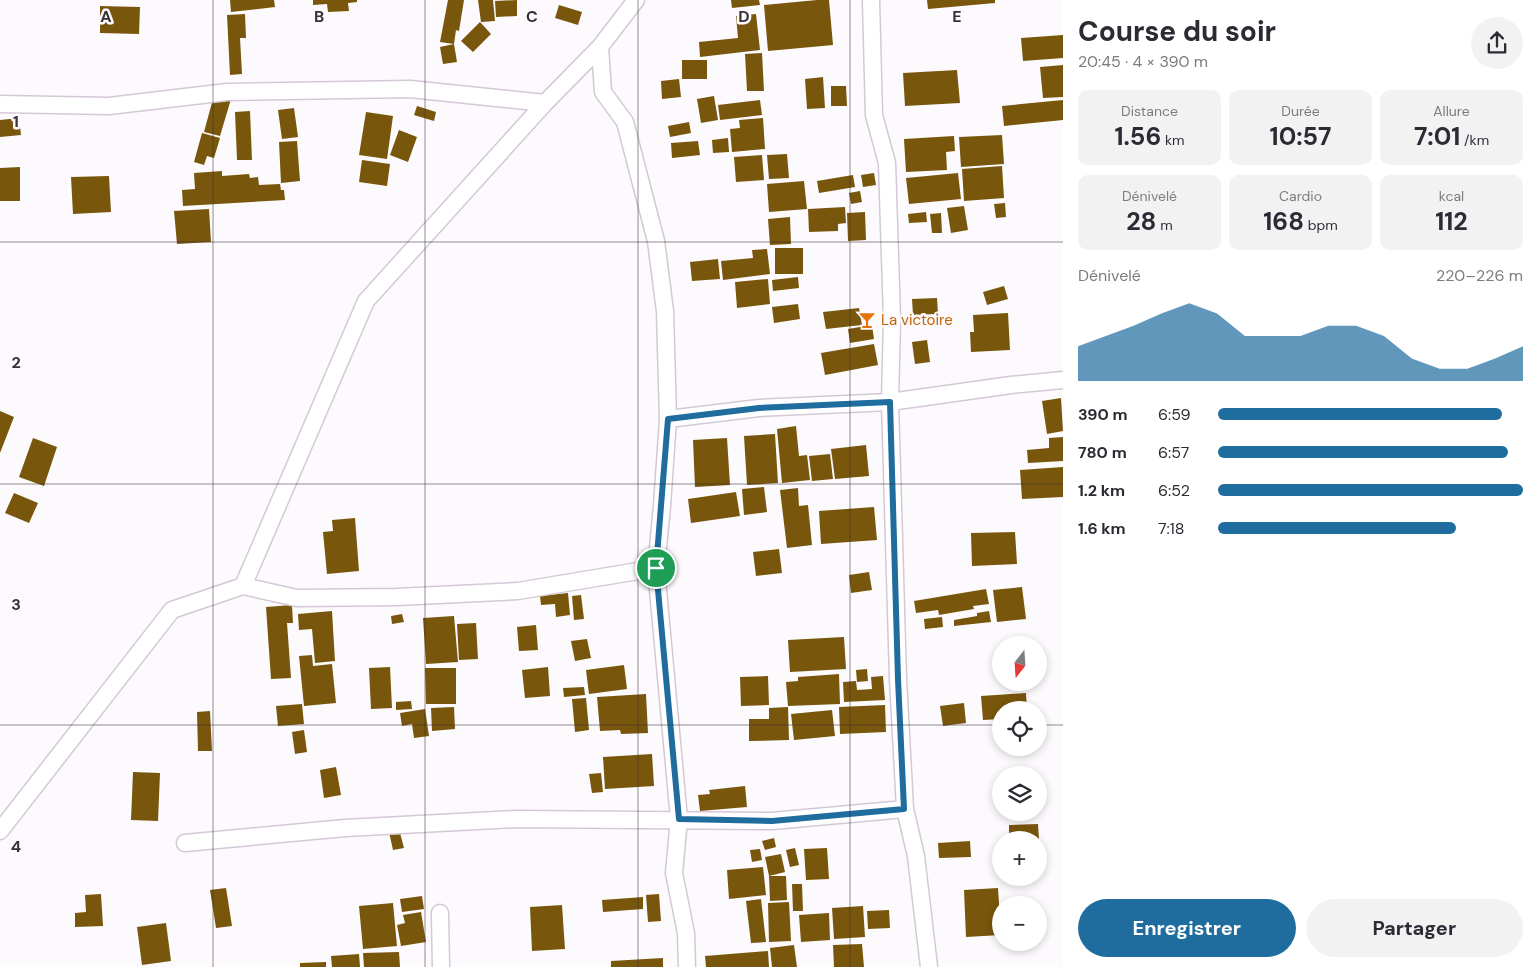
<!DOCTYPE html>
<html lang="fr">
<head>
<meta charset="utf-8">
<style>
	:root { --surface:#fff; --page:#f2f2f3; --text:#2b2b33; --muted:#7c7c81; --accent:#1f6c9e }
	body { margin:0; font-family:"DM Sans",sans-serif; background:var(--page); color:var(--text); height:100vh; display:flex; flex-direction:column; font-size:19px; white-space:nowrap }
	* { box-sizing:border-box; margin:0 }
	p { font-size:16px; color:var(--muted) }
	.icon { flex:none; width:28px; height:28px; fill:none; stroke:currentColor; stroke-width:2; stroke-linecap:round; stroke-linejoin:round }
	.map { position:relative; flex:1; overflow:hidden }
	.side { display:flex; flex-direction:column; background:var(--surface); width:475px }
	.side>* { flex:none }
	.needle { width:32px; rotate:197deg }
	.buttons { position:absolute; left:992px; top:636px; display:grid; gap:10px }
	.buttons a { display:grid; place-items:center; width:55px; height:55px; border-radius:50%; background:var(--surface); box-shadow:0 2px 8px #0003; font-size:25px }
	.pin { position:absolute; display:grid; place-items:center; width:42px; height:42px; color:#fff; margin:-21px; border:2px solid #fff; border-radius:50%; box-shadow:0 1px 5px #0007 }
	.round { display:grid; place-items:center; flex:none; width:52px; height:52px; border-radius:26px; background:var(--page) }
	.summary { display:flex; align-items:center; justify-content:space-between; height:85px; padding:0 15px }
	h1 { font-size:28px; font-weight:700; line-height:38px }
	.figures { display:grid; grid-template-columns:repeat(3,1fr); gap:8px; height:85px; padding:5px 15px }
	.figures div { display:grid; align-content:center; border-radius:10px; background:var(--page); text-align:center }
	.figures b { font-size:25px; font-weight:700 }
	.figures small { font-size:14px; font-weight:400 }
	.figures p { font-size:14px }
	.chart { height:140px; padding:10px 15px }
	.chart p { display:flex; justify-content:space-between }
	.chart svg { width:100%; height:90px; margin-top:5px; fill:var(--accent); opacity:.7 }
	.action { display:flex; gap:10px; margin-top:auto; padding:10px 15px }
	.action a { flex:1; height:58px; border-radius:30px; background:var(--accent); color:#fff; font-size:20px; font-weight:700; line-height:58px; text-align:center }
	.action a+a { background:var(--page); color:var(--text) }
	ul { padding:0 15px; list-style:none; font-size:16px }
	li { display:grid; grid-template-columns:80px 60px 1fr; align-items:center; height:38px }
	li i { height:12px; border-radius:6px; background:var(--accent) }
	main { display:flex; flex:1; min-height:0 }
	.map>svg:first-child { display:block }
	.building { fill:#78560c }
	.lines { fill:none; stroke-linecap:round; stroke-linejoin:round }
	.minor-casing { stroke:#d4c8d7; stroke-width:19 }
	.minor { stroke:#fff; stroke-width:16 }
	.route-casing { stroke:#fff; stroke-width:10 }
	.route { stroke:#1f6c9e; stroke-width:6 }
	.grid { fill:none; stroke:#363137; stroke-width:1; stroke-opacity:0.55 }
	.labels { text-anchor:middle; stroke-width:5; stroke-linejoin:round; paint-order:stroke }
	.food-label { font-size:15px; fill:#c56008; stroke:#fcfafd; text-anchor:start }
	.grid-label { font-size:16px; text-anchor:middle; font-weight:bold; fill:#363137; stroke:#fcfafd; stroke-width:5; stroke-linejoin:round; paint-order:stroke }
</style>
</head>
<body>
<main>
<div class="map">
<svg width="1063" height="967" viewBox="0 0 1063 967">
	<rect width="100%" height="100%" fill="#fcfafd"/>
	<path class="building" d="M230 0H274L275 7 231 12Z
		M313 0H357V2L348 3 349 11 328 12 327 4 313 5Z
		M448 0H464L459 31 456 30 454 44 440 42Z
		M478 0H493L495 21 481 22Z
		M517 0V16L496 17 495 1Z
		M731 0H759L760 5 732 8Z
		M817 0H829L833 45 768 51 764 5Z
		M927 0H995V3L928 9Z
		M559 5 582 12 578 25 555 18Z
		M100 6 140 7 139 34 100 33Z
		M245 14 246 38H240L242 74 230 75 227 15Z
		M756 14 760 50 700 57 699 42 738 38 736 16Z
		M480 22 491 34 473 52 461 41Z
		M1063 35V58L1023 61 1021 38Z
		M454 44 457 62 443 64 440 47Z
		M762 53 764 91H747L745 54Z
		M682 60H707V79H682Z
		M1063 65V97L1043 98 1040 67Z
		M957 70 960 103 905 106 903 73Z
		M823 77 825 108 807 109 805 79Z
		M679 79 681 97 662 99 661 81Z
		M831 86H846L847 106H831Z
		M214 95 231 99 220 136 204 132Z
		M714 96 718 120 701 123 697 99Z
		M760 100 762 115 720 120 718 105Z
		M1063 100V120L1004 126 1002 106Z
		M417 106 436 112 434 121 414 115Z
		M294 108 298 137 282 139 278 110Z
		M250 111 252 160H237L235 112Z
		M366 112 393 116 387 159 359 155Z
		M19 118 21 135 0 137V120Z
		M763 118 765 149 732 152 730 129 740 128 739 120Z
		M689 122 691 133 670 137 668 126Z
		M399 130 417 137 408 162 390 155Z
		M202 133 220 138 214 158 207 156 204 165 194 162Z
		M1002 135 1004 164 961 167 959 137Z
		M954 136 955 151 946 152 947 170 906 172 904 139Z
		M728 138 729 152 713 153 712 140Z
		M297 141 300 181 281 183 279 142Z
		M698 141 700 155 672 158 671 143Z
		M787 154 789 178 769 179 767 155Z
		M762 155 764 180 736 182 734 157Z
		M362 160 390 164 387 186 359 182Z
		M1002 166 1004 198 964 201 962 169Z
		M20 167V201H0V168Z
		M222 171V176L249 174 250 178 258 177 259 185 280 184 281 190H284L285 200 183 206 182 190 195 189 194 173Z
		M874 173 876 185 863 187 861 175Z
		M958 173 961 199 909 204 906 178Z
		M853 175 855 187 819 193 817 181Z
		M109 176 111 212 73 214 71 177Z
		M804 181 807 209 769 212 767 184Z
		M860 191 862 202 851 204 849 193Z
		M1005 203 1006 217 996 218 994 204Z
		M964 206 968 230 951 233 947 208Z
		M845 207 846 223 838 224V231L809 232 808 209Z
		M209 209 211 242 177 244 174 211Z
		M865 212 866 240 848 241 847 213Z
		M926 212 927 222 909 223 908 214Z
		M941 213 942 233H932L930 214Z
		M790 217 791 244 770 245 768 219Z
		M775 248H803V274H775Z
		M767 249 770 274 723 280 721 261 753 258 752 250Z
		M718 259 720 279 692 281 690 262Z
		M798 277 799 288 773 291 772 280Z
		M768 279 770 304 737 308 735 282Z
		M1004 286 1008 299 987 305 983 292Z
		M937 298 938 314 913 315 912 299Z
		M798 304 800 319 774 323 772 307Z
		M859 308 862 325 826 329 823 312Z
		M1008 313 1010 350 971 352 970 332H974L973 315Z
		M872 325 874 339 850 343 848 329Z
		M927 340 930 362 915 364 912 342Z
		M874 344 878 365 825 375 821 353Z
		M1061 398 1063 431 1047 434 1042 401Z
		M0 411 14 417 0 453Z
		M796 426 799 456 807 455 810 480 782 483 777 429Z
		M775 434 778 483 747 485 744 436Z
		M1063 437V461L1028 463 1027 450 1049 448V438Z
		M33 438 57 447 44 486 19 477Z
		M727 438 730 485 695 487 693 440Z
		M866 445 869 476 835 479 831 449Z
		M830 454 833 479 812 481 809 456Z
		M1063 467V497L1022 499 1020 470Z
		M764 487 767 512 744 515 742 489Z
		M798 488 799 506 808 505 812 545 787 548 780 490Z
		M736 492 740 516 691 523 688 499Z
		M14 493 38 503 29 523 5 513Z
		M874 507 877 540 821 544 819 511Z
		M355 518 359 571 327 574 323 532 333 531 332 520Z
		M1015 532 1017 564 972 566 971 533Z
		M779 549 782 573 756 576 753 552Z
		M869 572 872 590 851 593 849 575Z
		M1022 587 1026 619 997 622 993 590Z
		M986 589 989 604 973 606 974 609 939 615 938 610 916 613 914 601Z
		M568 593 570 615 556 617 555 604 541 605 540 596Z
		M581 595 584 619 574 620 572 596Z
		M292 605 293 623H287L291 678 271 679 266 607Z
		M332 611 335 661 315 663 312 629 299 630 298 614Z
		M989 611 991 622 954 626V620L977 616V613Z
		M402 614 404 622 392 624 391 616Z
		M454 616 458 662 426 664 423 618Z
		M942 617 943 627 925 629 924 619Z
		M476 623 478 659 459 660 457 624Z
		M536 625 538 650 519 651 517 627Z
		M844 637 846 669 790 672 788 640Z
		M587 639 591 658 575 661 571 641Z
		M312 655 313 666 332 664 336 703 304 706 299 656Z
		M624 665 627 689 589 694 586 670Z
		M390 667 392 708 371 709 369 668Z
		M548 667 550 696 525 698 522 670Z
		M425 668H456V704H426Z
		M867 669 868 681 857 682 856 670Z
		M839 674 840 704 788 706 786 682 798 681V677Z
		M768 676 769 705 741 706 740 677Z
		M883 676 885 700 844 702 843 682 856 681 857 690 872 689 871 677Z
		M584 687 585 695 564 697 563 688Z
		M1026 693 1027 710H1001V719L983 720 981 696Z
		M646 694 648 733 621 734 620 730 600 731 597 697Z
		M586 698 589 730 575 732 572 699Z
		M411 701 412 709 396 710V702Z
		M964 703 966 723 943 726 940 706Z
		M302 704 304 724 278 726 276 706Z
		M885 705 886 732 840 734 839 707Z
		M454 707 455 729 432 731 431 708Z
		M788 707 789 740 749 741V719H769V708Z
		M425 709 429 736 414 738 412 724 402 726 400 713Z
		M832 710 835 736 794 740 791 714Z
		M210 711 212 751H198L197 712Z
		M304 730 307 752 295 754 292 732Z
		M652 754 654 786 605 789 603 757Z
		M336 767 341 795 324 798 320 770Z
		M133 772 160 773 158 821 131 820Z
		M601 773 603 792 592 793 589 774Z
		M745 786 747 807 700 811 698 795 710 794 709 790Z
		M1038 824 1039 840H1009V825Z
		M399 829 404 848 393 850 389 832Z
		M774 838 776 847 765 850 762 841Z
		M970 841 971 857 939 858 938 843Z
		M795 848 799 865 790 867 786 850Z
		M827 848 829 879 806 880 804 849Z
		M760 849 762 860 752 862 750 850Z
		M781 854 785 872 769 876 765 857Z
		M763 867 766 895 729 899 727 870Z
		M769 876H786L787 900 770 901Z
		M792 884H802L803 911H793Z
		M226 888 232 926 216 928 210 890Z
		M998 888 1001 935 966 937 964 890Z
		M101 894 103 926 75 927V913L86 912 85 895Z
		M659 894 661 921 648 922 646 895Z
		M422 896 424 909 402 912 400 899Z
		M643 897V909L603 912 602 900Z
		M761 899 766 942 751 943 746 901Z
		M789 902 791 941 769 942 768 903Z
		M393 903 397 946 363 949 359 906Z
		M562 905 565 949 532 951 530 907Z
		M863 906 865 937 834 939 832 908Z
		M889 910 890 928 868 929 867 911Z
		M421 912 426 942 401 946 397 925 405 923 403 915Z
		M829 913 830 940 801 942 799 915Z
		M166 923 171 961 142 965 137 927Z
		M862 944 864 967H834L833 945Z
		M794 945 797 967H772L770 948Z
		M768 951 769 967H706L705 956Z
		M399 952 400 967H364L363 953Z
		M359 954 360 967H332L331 956Z
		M663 958V967H611V961Z
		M326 962V967H300V963Z"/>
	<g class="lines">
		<g class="minor-casing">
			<path id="minor" d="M600 47 603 92 625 122 656 241 665 311 668 419 662 506 656 568 679 819 674 873 686 933 687 967
				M0 104 109 106 227 92 410 89 545 103
				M668 419 759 408 890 402 892 319 887 163 874 115 871 0
				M243 586 297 598 397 597 518 591 656 568
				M0 831 172 610 243 586 366 301 545 103 600 47 636 0
				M185 843 345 828 516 819 772 821 905 809
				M440 913 441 967
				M929 967 916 856 905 809 898 679 890 402 1011 385 1063 380"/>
		</g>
		<use href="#minor" class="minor"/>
	</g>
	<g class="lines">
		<g class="route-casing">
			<path id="route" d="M890 402 898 679 904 809 772 821 679 819 656 568 668 419 759 408Z"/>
		</g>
		<use href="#route" class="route"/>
	</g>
	<path class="grid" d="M213 0V967M425 0V967M638 0V967M850 0V967M0 242H1063M0 484H1063M0 725H1001M1039 725H1063"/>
	<defs>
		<g id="bar-bare" transform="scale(1.35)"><path d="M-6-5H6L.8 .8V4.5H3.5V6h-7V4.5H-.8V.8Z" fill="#e8710a" stroke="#fcfafd" stroke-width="2.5" paint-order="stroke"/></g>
	</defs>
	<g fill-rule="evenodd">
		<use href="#bar-bare" x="867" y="320"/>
	</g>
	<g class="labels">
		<g class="food-label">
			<text x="881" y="325">La victoire</text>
		</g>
	</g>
	<g class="grid-label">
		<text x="106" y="22">A</text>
		<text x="319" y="22">B</text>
		<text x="532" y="22">C</text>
		<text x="744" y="22">D</text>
		<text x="957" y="22">E</text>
		<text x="16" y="127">1</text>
		<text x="16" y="368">2</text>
		<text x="16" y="610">3</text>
		<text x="16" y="852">4</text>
	</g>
</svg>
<div class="buttons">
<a><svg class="needle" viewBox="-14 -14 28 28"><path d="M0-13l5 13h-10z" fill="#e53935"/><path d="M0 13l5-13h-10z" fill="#7c7c81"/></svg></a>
<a><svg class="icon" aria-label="locate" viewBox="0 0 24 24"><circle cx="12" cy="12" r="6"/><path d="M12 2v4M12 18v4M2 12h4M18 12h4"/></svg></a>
<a><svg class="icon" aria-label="layers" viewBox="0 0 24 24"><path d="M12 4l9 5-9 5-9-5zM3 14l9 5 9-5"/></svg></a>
<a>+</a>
<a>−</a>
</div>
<div class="pin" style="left:656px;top:568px;background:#1e9e55"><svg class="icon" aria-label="arrive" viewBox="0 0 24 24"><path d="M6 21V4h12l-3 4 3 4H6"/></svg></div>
</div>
<section class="side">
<div class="summary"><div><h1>Course du soir</h1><p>20:45 · 4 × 390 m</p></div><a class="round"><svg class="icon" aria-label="share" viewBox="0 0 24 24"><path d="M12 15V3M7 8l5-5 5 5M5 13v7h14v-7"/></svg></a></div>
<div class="figures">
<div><p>Distance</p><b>1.56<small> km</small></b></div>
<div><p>Durée</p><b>10:57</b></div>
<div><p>Allure</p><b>7:01<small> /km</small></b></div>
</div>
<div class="figures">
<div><p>Dénivelé</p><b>28<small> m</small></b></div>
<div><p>Cardio</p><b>168<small> bpm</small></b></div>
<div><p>kcal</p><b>112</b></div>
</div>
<div class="chart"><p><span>Dénivelé</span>220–226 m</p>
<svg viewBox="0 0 160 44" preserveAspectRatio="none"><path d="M0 44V27L10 22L20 17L30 11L40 6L50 11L60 22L70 22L80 22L90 17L100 17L110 22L120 33L130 38L140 38L150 33L160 27V44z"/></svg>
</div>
<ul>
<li><b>390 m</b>6:59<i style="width:93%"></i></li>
<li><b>780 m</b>6:57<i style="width:95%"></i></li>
<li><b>1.2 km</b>6:52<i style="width:100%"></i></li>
<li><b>1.6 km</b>7:18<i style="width:78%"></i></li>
</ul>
<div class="action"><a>Enregistrer</a><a>Partager</a></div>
</section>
</main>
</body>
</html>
